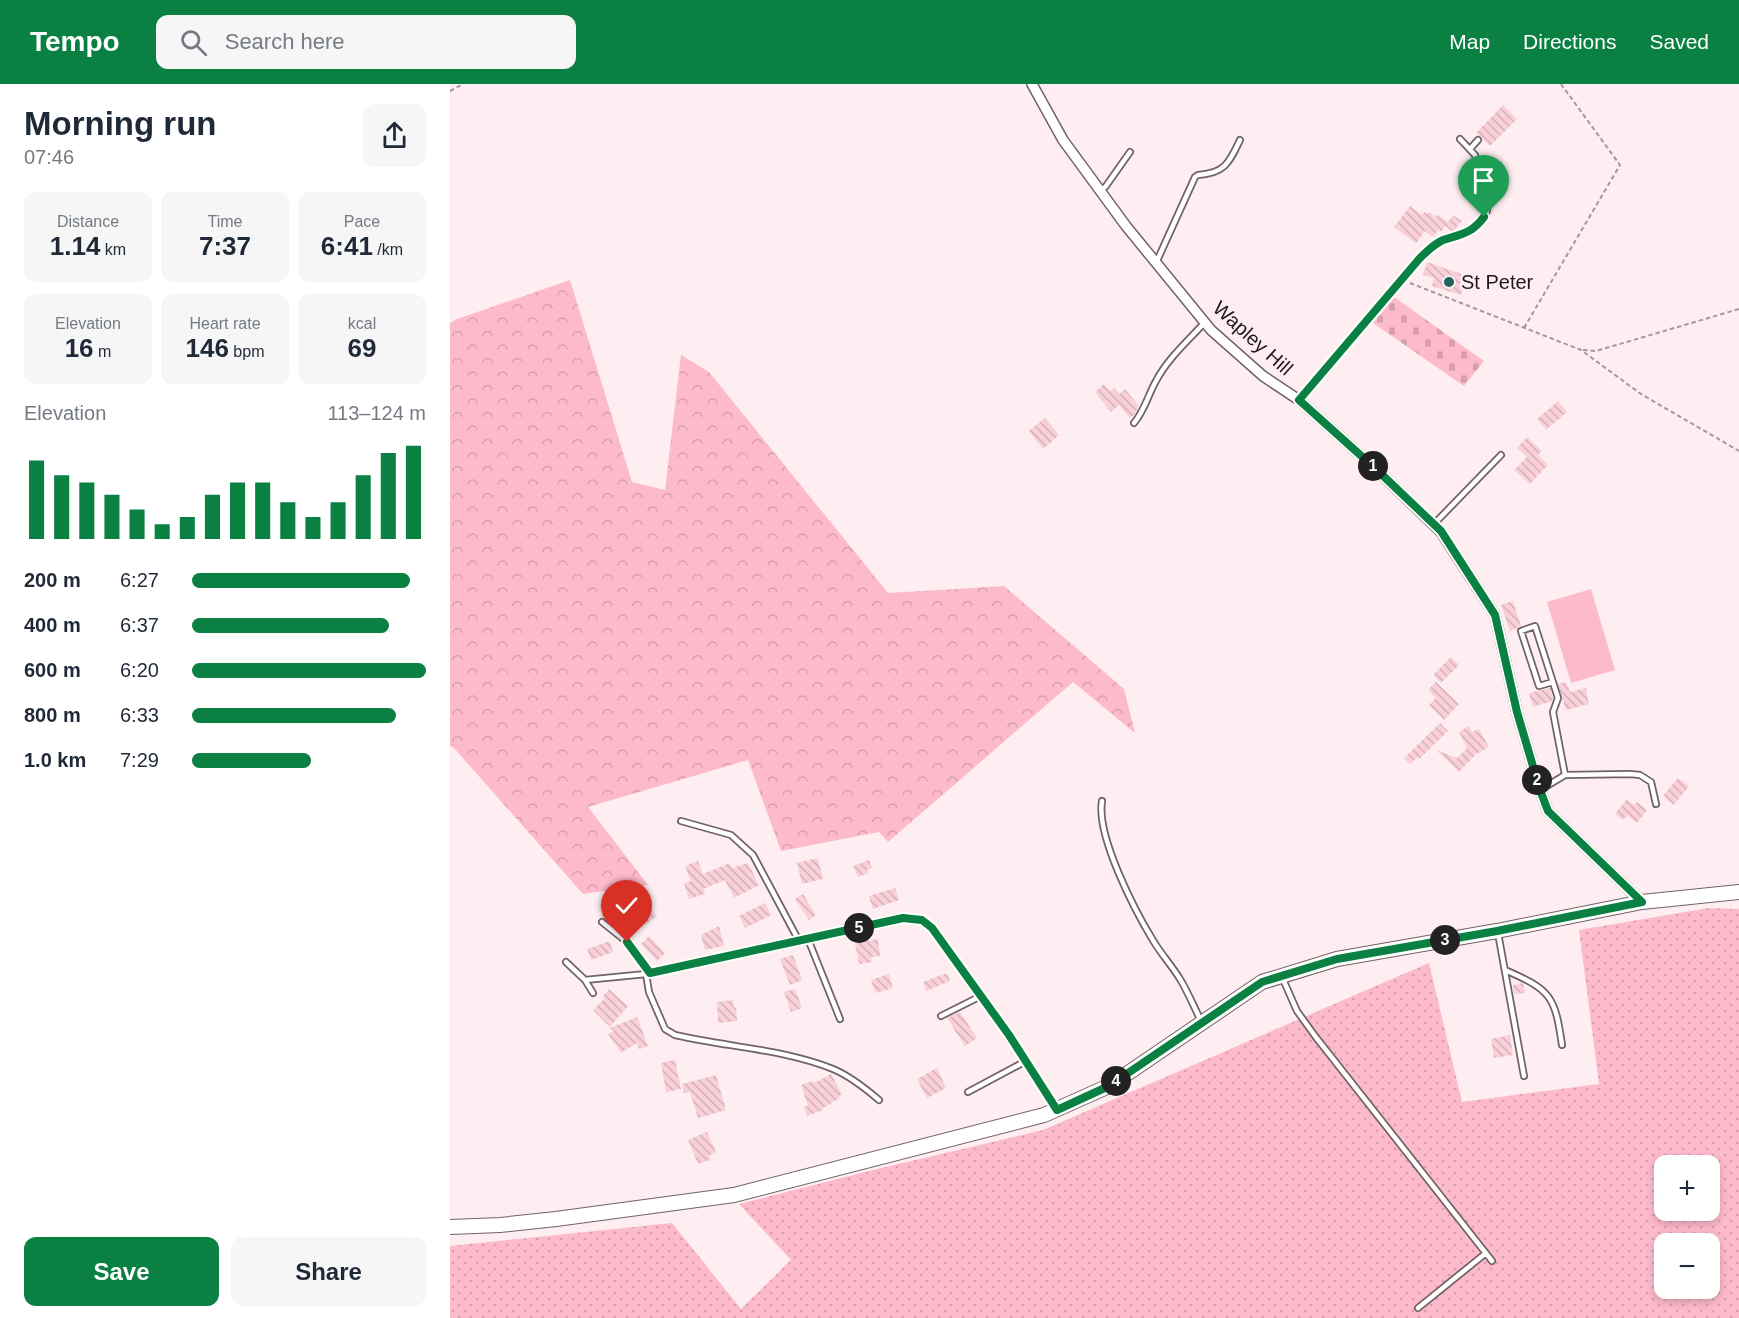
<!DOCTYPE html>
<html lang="en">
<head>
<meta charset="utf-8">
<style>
	:root { --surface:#fff; --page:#f6f6f7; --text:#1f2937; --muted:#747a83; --accent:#0b8043 }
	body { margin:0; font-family:Helvetica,sans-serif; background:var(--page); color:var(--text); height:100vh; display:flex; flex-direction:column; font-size:22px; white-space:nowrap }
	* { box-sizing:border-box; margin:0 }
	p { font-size:20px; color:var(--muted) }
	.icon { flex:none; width:33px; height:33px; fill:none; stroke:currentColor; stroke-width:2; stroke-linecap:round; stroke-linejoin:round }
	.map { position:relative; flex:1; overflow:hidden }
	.details { display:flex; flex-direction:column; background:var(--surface); width:450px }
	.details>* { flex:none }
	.controls { position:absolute; left:1204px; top:1071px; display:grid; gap:12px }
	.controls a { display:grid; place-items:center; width:66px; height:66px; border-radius:12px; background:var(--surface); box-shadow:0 3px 9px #0003; font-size:30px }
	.pin { position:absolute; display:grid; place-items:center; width:51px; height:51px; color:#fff; margin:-62px -26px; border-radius:50% 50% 50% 0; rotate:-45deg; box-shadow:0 0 6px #0007 }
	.pin .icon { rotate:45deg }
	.km { position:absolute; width:30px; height:30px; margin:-15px; border-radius:50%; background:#222; color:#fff; font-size:16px; line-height:30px; text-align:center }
	.round { display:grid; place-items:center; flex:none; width:63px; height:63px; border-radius:12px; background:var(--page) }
	.overview { display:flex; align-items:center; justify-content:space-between; height:102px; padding:0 24px }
	h1 { font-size:33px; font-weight:700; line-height:45px }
	.metrics { display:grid; grid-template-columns:repeat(3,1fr); gap:9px; height:102px; padding:6px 24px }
	.metrics div { display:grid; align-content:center; border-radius:12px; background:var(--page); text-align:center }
	.metrics b { font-size:26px; font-weight:700 }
	.metrics small { font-size:16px; font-weight:400 }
	.metrics p { font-size:16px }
	.chart { height:168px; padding:12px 24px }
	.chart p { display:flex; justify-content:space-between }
	.chart svg { width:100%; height:108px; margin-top:6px; stroke:var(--accent); stroke-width:6 }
	.primary-button { display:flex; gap:12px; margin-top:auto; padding:12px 24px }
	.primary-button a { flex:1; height:69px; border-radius:12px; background:var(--accent); color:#fff; font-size:24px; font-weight:700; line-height:69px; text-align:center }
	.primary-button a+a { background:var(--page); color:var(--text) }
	ul { padding:0 24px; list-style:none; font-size:20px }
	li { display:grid; grid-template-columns:96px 72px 1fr; align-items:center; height:45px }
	li i { height:15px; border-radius:8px; background:var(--accent) }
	header { display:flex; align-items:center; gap:36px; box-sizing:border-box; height:84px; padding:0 30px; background:var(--accent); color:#fff }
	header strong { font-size:28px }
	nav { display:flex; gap:33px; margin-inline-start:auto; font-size:21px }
	.search { width:420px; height:54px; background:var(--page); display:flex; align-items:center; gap:15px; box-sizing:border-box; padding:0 21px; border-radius:12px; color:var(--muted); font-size:22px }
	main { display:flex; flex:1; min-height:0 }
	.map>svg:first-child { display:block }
	.grass { fill:url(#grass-dots); fill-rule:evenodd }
	.forest { fill:url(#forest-crowns) }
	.cemetery { fill:url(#cemetery-stones) }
	.garden { fill:#fdbacb }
	.building { fill:url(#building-back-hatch) }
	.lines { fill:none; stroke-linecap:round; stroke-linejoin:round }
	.service-casing { stroke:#706366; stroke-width:8 }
	.minor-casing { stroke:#706366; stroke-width:12 }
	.secondary-casing { stroke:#706366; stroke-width:16 }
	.path { stroke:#a4989a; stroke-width:2; stroke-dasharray:4.5 3; stroke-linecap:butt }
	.service { stroke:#fff; stroke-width:4.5 }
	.minor { stroke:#fff; stroke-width:9 }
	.secondary { stroke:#fff; stroke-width:14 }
	.route-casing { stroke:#fff; stroke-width:12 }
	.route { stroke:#0b8043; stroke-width:8 }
	.poi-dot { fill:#1d665b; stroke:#feeef1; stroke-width:2 }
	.labels { text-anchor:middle; stroke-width:5; stroke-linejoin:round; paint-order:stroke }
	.poi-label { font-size:20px; fill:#1f191b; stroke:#feeef1; text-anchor:start }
	.street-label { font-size:20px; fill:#1f191b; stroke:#feeef1 }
</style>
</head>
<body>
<header>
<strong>Tempo</strong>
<div class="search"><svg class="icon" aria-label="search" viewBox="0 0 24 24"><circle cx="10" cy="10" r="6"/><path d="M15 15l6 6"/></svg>Search here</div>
<nav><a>Map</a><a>Directions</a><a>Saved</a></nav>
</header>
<main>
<section class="details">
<div class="overview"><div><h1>Morning run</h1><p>07:46</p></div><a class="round"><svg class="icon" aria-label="share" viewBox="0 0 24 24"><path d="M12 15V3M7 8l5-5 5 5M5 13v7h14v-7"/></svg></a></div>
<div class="metrics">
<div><p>Distance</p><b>1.14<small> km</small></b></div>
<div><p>Time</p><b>7:37</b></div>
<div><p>Pace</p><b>6:41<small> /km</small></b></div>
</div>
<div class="metrics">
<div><p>Elevation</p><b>16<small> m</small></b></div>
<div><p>Heart rate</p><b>146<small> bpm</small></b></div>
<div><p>kcal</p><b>69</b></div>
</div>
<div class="chart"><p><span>Elevation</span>113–124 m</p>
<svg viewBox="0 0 160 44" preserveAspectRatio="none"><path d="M5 44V12M15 44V18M25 44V21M35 44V26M45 44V32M55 44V38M65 44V35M75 44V26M85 44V21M95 44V21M105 44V29M115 44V35M125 44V29M135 44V18M145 44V9M155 44V6"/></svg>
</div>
<ul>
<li><b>200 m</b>6:27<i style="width:93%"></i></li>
<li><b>400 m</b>6:37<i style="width:84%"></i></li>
<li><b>600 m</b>6:20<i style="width:100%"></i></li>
<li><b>800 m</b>6:33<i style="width:87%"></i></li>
<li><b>1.0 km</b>7:29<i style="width:51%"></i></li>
</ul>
<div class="primary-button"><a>Save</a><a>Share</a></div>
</section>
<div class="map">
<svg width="1289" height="1234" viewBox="0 0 1289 1234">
	<defs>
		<pattern id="grass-dots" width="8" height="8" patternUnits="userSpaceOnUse" patternTransform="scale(1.5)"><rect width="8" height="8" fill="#fdbacb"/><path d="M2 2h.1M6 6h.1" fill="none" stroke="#d89fae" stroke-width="1.8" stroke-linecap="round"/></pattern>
		<pattern id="forest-crowns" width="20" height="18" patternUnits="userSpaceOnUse" patternTransform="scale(1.5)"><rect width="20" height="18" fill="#fdbacb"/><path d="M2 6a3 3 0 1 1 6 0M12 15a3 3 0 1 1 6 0" fill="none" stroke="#d89fae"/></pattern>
		<pattern id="cemetery-stones" width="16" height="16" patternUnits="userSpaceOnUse" patternTransform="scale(1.5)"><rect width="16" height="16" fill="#fdbacb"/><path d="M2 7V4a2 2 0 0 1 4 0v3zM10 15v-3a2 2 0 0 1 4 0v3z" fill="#d89fae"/></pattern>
		<pattern id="building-back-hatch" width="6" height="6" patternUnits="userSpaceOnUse" patternTransform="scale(1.5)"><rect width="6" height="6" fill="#f9cfd9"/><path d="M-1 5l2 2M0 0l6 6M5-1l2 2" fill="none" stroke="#d5b1ba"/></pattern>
	</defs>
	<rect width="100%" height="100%" fill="#feeef1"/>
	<path class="grass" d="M1259 824 1289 825V1234H0V1162L222 1139 291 1225 341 1176 289 1120 423 1086 593 1046 979 879 1012 1018 1149 1000 1129 846ZM1215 1082H1260V1126H1215ZM1215 1160H1260V1204H1215Z"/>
	<path class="forest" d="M120 196 182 398 215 406 231 271 259 288 438 509 554 502 674 605 685 649 623 598 438 758 429 748 331 767 298 676 138 723 198 801 133 810 4 664 0 662V239L7 235Z"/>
	<path class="cemetery" d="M944 213 1034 277 1014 302 923 239Z"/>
	<path class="garden" d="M1141 505 1165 586 1121 599 1097 518Z"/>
	<path class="building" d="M1053 21 1067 35 1040 62 1026 49Z
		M960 122 972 131 974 128 977 130 979 128 986 133 988 131 998 138 1003 131 1012 137 1003 148 995 142 991 148 988 146 983 153 975 147 966 159 944 143Z
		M977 178 1017 192 1011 211 982 202 984 194 973 191Z
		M654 300 660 307 664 304 669 310 675 305 689 322 685 330 680 334 669 321 661 328 645 308Z
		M1108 317 1117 328 1096 346 1087 335Z
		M595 334 609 351 593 365 579 347Z
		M1077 353 1092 367 1088 371 1098 381 1080 400 1064 386 1077 373 1067 364Z
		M1063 517 1071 542 1060 547 1051 521Z
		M1001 573 1009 581 991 599 983 591Z
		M986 598 1009 620 994 636 979 621 986 614 978 606Z
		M1116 598 1120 608 1136 604 1139 620 1116 626 1108 600Z
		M1100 604 1103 614 1102 617 1083 623 1079 609Z
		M990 639 998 647 969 675 968 673 960 680 954 674Z
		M1019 642 1022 648 1029 645 1039 663 1025 671 1009 688 986 666 1007 674 1017 664 1009 648Z
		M1228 694 1239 702 1224 721 1213 712Z
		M1177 715 1184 721 1187 718 1197 726 1187 739 1177 731 1173 736 1165 730Z
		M368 774 373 795 352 800 347 779Z
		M419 776 422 784 417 786 418 789 408 793 403 782Z
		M248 777 253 790 280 779 282 784 298 779 309 801 284 814 275 796 253 805 255 810 239 815 234 799 241 797 235 782Z
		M445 804 449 816 423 825 419 812Z
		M353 810 366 831 359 836 345 815Z
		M160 811 171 822 161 832 150 821Z
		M192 813 207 832 195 841 187 831 185 833 178 825Z
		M315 819 321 831 295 844 289 832Z
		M269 842 274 862 255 866 251 851Z
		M199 852 215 869 207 877 191 860Z
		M428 855 430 872 421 873 422 878 409 880 405 859Z
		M157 858H160L163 868 141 876 137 865Z
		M343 871 352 896 340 901 330 875Z
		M497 889 500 897 476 907 473 898Z
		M439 890 443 904 425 909 421 896Z
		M1073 899 1075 909 1064 910 1063 901Z
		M159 905 178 922 160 943 143 926 155 914 153 912Z
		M345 905 352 924 341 928 334 908Z
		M283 916 284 924 286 923 287 937 268 939 267 918Z
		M510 928 527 954 515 962 497 934Z
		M187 933 198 962 189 965 187 959 171 969 158 950 164 947 160 944Z
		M1060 951 1063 971 1044 974 1041 955Z
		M225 976 231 1005 216 1008 211 979Z
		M487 984 496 1004 477 1014 467 995Z
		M381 990 392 1010 389 1012 390 1014 373 1024V1026L357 1032 354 1023 358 1022 351 1001 363 997 364 999Z
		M266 991 276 1026 248 1034 240 1008 234 1009 232 1000Z
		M257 1048 266 1068 260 1071V1076L248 1080 238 1056Z"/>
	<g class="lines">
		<g class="service-casing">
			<path id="service" d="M1020 65 1028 56
				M651 107 656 102 680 68
				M706 179 745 93 748 91C775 89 779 79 790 56
				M850 315 970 174 982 162 992 157 1020 148 1028 142 1037 127 1038 118 1025 71 1010 55
				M684 339C695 326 698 311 706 297 718 274 738 257 755 238
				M984 440 1051 371
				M1103 598 1089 602 1071 547 1085 542 1108 614 1103 628 1115 691
				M1090 706 1115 691 1180 690 1190 691 1201 698 1206 720
				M652 717C646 752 685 827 704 858 712 871 722 882 730 895 738 908 744 923 751 937
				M231 737 281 751 303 771 349 857
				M152 838 177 858 200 889
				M1048 849 1074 992
				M358 855 390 935
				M116 878 135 896 143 909
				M1055 886C1101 906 1105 912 1112 961
				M196 890 199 908 215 945 225 951C277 963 333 965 383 985 400 992 415 1004 429 1016
				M832 893 847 927 865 952 1042 1177
				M135 896 196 890 453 834 472 836 482 844 559 951 605 1023
				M491 932 531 912
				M518 1008 576 977
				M968 1224 1036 1169"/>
		</g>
		<g class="minor-casing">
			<path id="minor" d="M582 0 613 56 676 142 761 246 813 292 849 316 927 386 991 448 1045 531 1067 628 1090 706 1098 727 1192 818"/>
		</g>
		<g class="secondary-casing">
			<path id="secondary" d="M0 1143 50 1141 106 1135 284 1111 594 1031 659 1002 812 898 887 875 1047 847 1192 818 1289 808"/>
		</g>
		<path class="path" d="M0 7 13 0
			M960 199 1131 266 1191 310 1289 367
			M1074 244 1170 81 1111 0
			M1133 266 1146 267 1289 225"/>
		<use href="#service" class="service"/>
		<use href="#minor" class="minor"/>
		<use href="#secondary" class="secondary"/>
	</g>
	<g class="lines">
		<g class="route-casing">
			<path id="route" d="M177 858 200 889 453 834 472 836 482 844 559 951 607 1026 659 1002 812 898 887 875 1047 847 1192 818 1098 727 1090 706 1067 628 1045 531 991 447 927 386 849 316 970 174C977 167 984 160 993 156 1012 150 1021 150 1034 133"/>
		</g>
		<use href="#route" class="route"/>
	</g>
	<circle class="poi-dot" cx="999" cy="198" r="6"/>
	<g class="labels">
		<g class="poi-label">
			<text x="1011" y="205">St Peter</text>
		</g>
		<g class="street-label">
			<text transform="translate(803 254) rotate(42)" y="7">Wapley Hill</text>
		</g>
	</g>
</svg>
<div class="controls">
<a>+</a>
<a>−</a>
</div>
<div class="pin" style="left:1034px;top:133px;background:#1e9e55"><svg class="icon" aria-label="arrive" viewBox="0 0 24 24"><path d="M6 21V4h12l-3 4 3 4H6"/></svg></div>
<div class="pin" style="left:177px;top:858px;background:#d93025"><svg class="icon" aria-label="check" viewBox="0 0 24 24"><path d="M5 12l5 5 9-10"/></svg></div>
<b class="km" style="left:923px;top:382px">1</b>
<b class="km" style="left:1087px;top:696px">2</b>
<b class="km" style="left:995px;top:856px">3</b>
<b class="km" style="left:666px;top:997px">4</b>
<b class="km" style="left:409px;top:844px">5</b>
</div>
</main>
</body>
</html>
